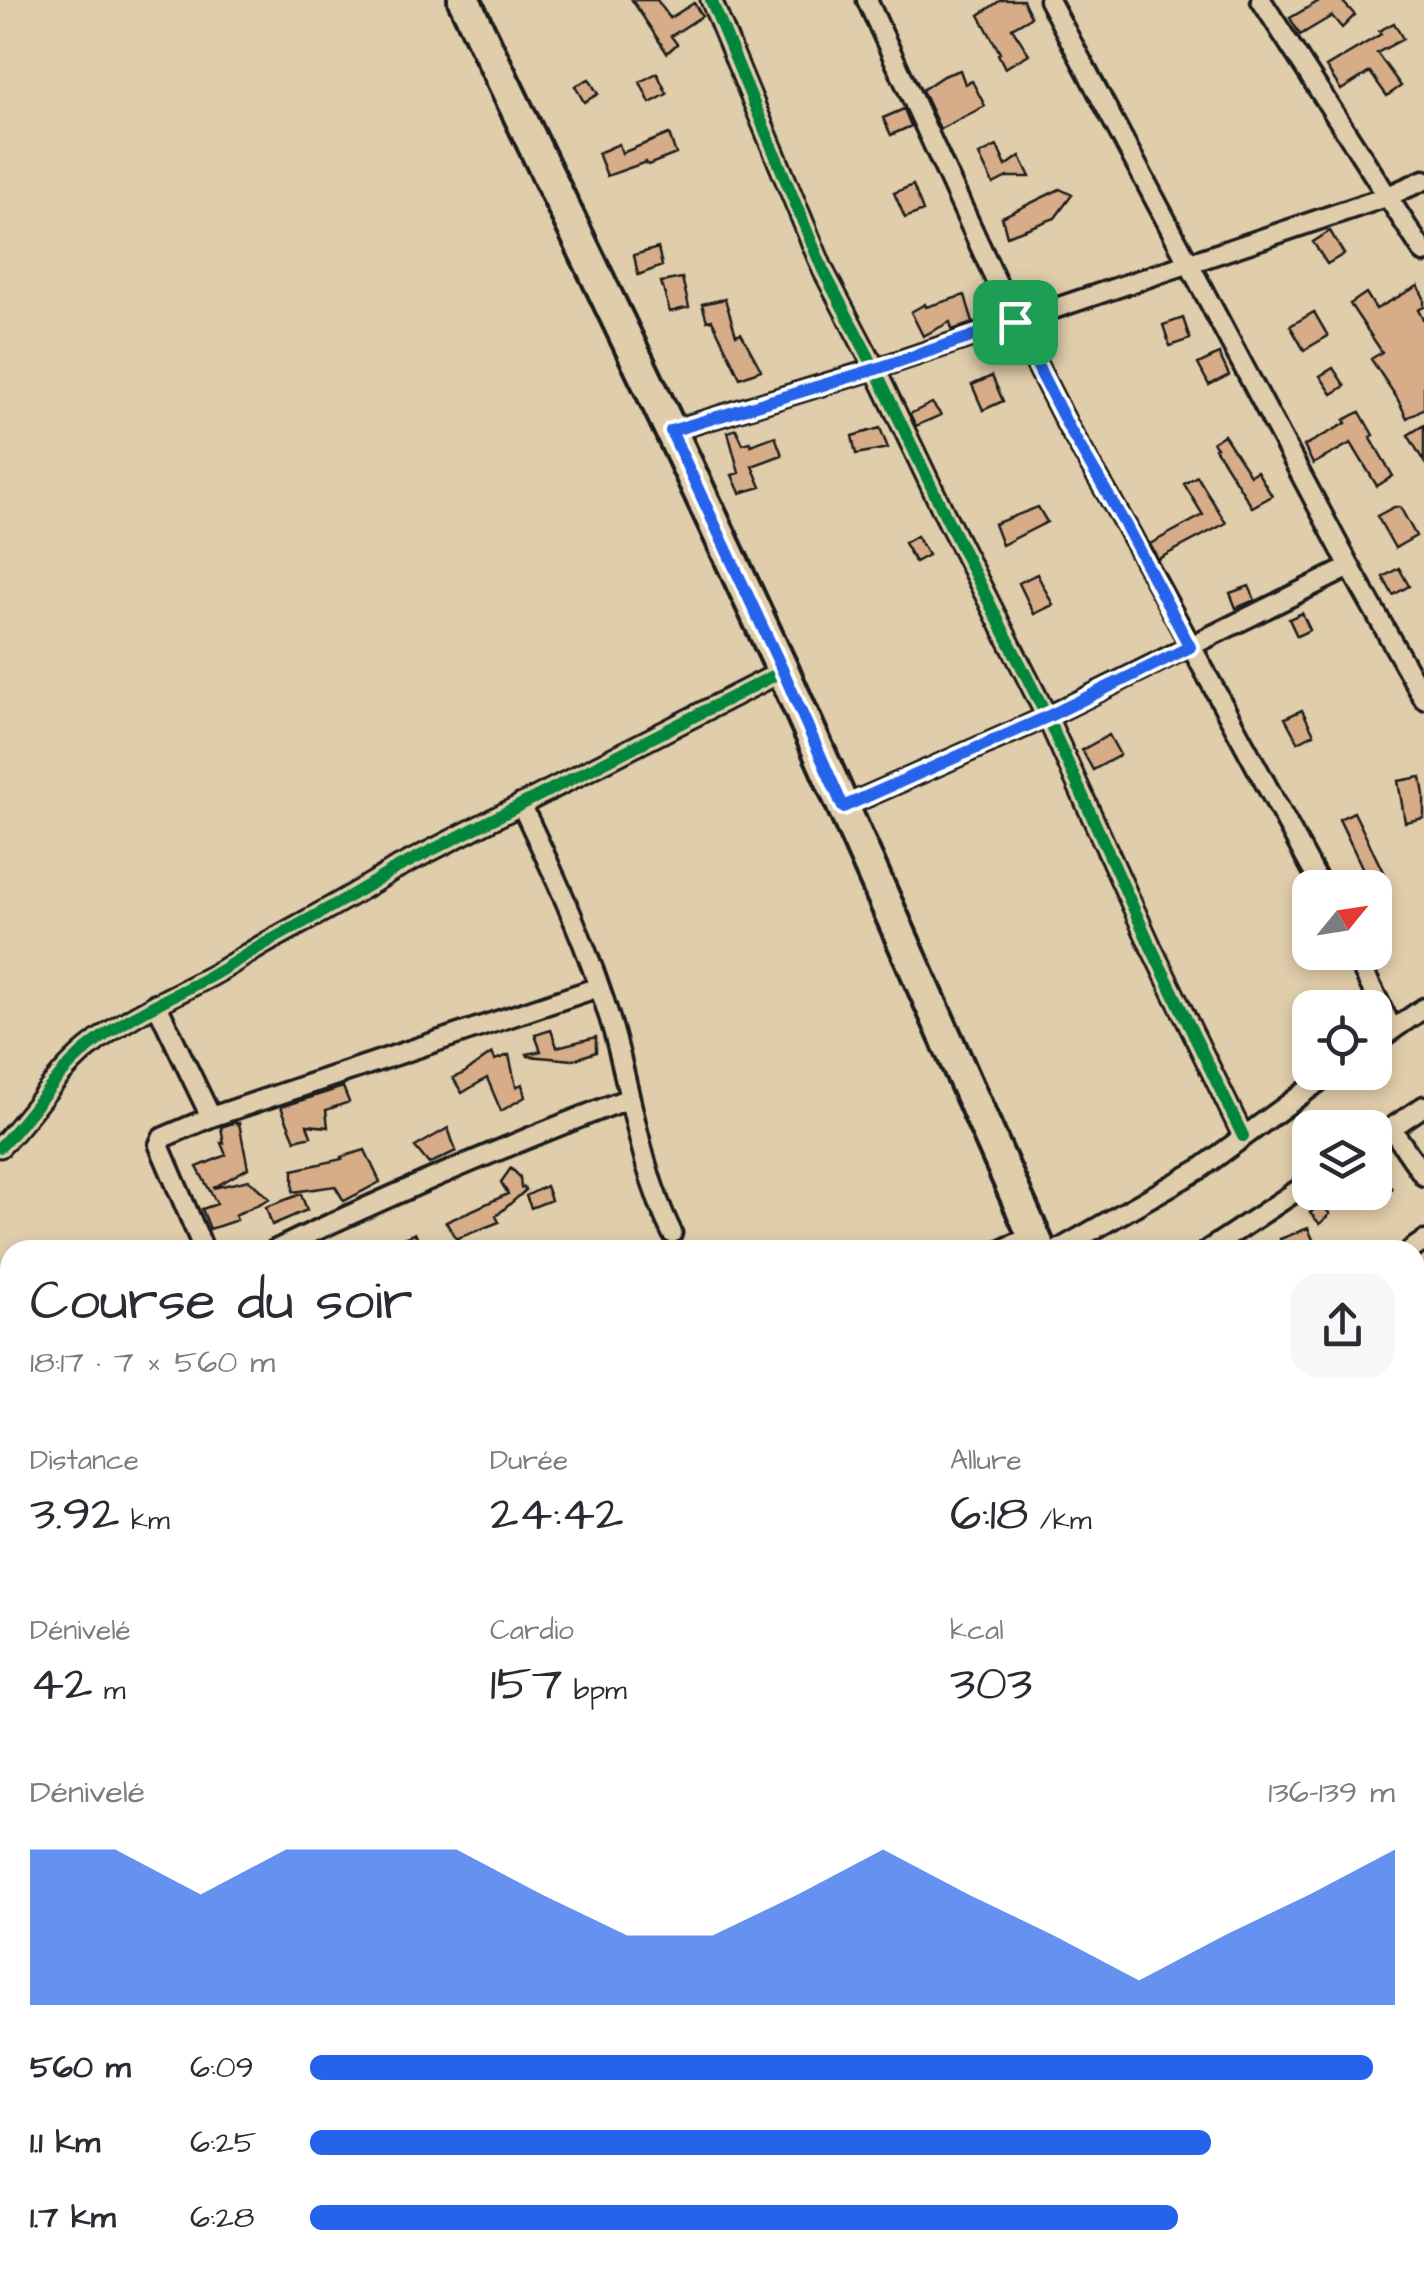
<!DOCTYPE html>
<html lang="fr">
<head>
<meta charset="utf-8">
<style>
	:root { --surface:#fff; --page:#f7f7f7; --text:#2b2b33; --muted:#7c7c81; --accent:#2563eb }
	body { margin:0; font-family:"Architects Daughter",sans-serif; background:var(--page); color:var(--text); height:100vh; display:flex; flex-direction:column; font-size:38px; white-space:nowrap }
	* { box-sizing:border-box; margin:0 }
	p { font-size:32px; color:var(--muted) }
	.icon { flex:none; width:55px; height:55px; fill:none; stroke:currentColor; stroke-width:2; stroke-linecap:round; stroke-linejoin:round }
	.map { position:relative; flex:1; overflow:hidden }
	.details { position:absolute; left:0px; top:1240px; width:1425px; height:1038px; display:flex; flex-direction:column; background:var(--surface); border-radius:30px 30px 0 0; box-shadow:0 5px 15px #0003 }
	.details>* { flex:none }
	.needle { width:65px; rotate:60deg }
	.buttons { position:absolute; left:1292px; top:870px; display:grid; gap:20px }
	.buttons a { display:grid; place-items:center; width:100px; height:100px; border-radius:20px; background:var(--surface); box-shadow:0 5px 15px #0003; font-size:50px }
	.pin { position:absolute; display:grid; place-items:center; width:85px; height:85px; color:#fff; margin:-42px; border-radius:20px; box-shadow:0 5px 15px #0006 }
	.round { display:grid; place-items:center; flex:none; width:105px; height:105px; border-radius:30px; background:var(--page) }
	.overview { display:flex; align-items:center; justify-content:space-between; height:170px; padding:0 30px }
	h1 { font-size:55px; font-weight:600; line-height:75px }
	.figures { display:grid; grid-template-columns:repeat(3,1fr); gap:15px; height:170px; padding:10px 30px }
	.figures div { display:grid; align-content:center }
	.figures b { font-size:50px; font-weight:600 }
	.figures small { font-size:28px; font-weight:400 }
	.figures p { font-size:28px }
	.chart { height:280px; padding:20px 30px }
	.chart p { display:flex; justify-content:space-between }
	.chart svg { width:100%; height:180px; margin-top:10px; fill:var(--accent); opacity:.7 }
	ul { padding:0 30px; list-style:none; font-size:32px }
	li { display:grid; grid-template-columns:160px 120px 1fr; align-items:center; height:75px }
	li i { height:25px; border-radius:12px; background:var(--accent) }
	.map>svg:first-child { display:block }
	.building { fill:#d7ad89; stroke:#1c1c1c; stroke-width:2.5 }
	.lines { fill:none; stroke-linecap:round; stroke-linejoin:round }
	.minor-casing { stroke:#1c1c1c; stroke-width:25 }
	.primary-casing { stroke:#1c1c1c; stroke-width:38 }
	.path { stroke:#1c1c1c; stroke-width:4; stroke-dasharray:2.5 8; stroke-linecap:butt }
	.minor { stroke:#e0cdab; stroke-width:18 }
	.primary { stroke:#e0cdab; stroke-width:30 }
	.cycleway-casing { stroke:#e0cdab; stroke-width:19 }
	.cycleway { stroke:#00873e; stroke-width:12 }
	.route-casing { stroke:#fff; stroke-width:20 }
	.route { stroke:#2563eb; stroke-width:12 }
</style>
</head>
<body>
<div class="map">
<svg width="1424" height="2276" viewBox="0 0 1424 2276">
	<rect width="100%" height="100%" fill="#e0cdab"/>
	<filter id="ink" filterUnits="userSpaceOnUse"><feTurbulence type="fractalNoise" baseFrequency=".01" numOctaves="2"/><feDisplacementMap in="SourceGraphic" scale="20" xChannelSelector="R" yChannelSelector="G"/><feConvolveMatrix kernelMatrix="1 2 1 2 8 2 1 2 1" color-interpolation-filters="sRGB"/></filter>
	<g filter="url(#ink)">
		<path class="building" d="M632 0H657L670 18 694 3 702 16 671 36 677 44 667 53Z
			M1001 0H1023L1031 17 1012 28 1029 54 1005 68 998 54 1000 53 979 15Z
			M1321 0H1341L1355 15 1342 28 1332 16 1300 35 1290 18Z
			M1394 23 1403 39 1377 53 1401 86 1387 96 1370 72 1341 90 1326 67 1381 34 1379 31Z
			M960 70 965 84 972 81 985 106 940 129 922 90 943 76Z
			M657 73 667 94 650 103 640 82Z
			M589 79 598 94 584 102 575 86Z
			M904 109 911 126 891 135 883 118Z
			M669 134 676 154 648 165 646 162 607 176 598 153 619 144 622 153Z
			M997 146 1006 166 1020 156 1030 177H1007L993 184 979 155Z
			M913 185 923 211 905 218 894 193Z
			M1060 189 1072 195 1055 218 1007 236 1002 217Z
			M1330 231 1344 254 1327 264 1313 242Z
			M658 248 662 266 638 275 634 255Z
			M682 278 689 307 670 312 661 282Z
			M1418 286 1424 298V307L1418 310 1424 321V408L1407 418 1397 398 1371 359 1382 352 1350 304 1366 293 1376 309Z
			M965 295 973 323 952 330 950 322 923 336 911 312 925 304 926 307Z
			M725 299 736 335 741 333 761 370 740 378 712 320 707 321 702 304Z
			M1314 312 1328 336 1304 350 1290 326Z
			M1183 318 1190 339 1170 346 1163 325Z
			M1219 354 1229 375 1209 385 1198 364Z
			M1333 368 1345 386 1332 394 1320 376Z
			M992 376 1003 401 983 410 972 385Z
			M932 403 941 415 916 426 910 414Z
			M1360 412 1373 435 1370 437 1393 476 1377 486 1351 443 1313 464 1304 446 1346 423 1344 420Z
			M1424 425V462L1408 435Z
			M880 428 888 448 856 454 852 436Z
			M736 429 743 444 750 442 751 445 775 436 782 455 752 466 761 487 740 493 732 475 739 473 728 432Z
			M1224 435 1250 475 1257 471 1272 496 1252 507 1215 448 1217 447 1213 442Z
			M1197 476 1226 523 1158 559 1150 544 1203 515 1184 484Z
			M1038 507 1047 522 1002 545 994 524Z
			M1394 507H1400L1416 536 1395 548 1377 516Z
			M917 536 928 555 915 562 904 543Z
			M1399 568 1409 586 1393 595 1383 577Z
			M1037 574 1053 605 1034 614 1019 583Z
			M1249 586 1255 600 1236 608 1230 593Z
			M1302 613 1310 630 1297 636 1289 619Z
			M1302 710 1314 734 1298 742 1285 718Z
			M1109 735 1120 755 1093 770 1082 750Z
			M1421 777 1424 795V818L1405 822 1398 781Z
			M1354 812 1387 880 1372 888 1339 819Z
			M551 1030 557 1047 596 1037V1052L573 1060 528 1056 527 1054 541 1051 535 1035Z
			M492 1053 495 1060 509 1055 516 1087 522 1084 525 1097 501 1111 487 1078 462 1093 453 1078 464 1073Z
			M343 1087 349 1102 326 1110 328 1127 307 1125 311 1136 295 1140 281 1107Z
			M236 1122 237 1124 239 1123 248 1168 213 1188 249 1180 270 1199 235 1215 237 1220 210 1229 202 1209 217 1204 197 1167 226 1155 221 1143H224L221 1127Z
			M448 1128 456 1151 429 1164 415 1147Z
			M365 1150 380 1182 344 1201 335 1186 293 1192V1170L342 1159 341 1157Z
			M1375 1166 1392 1189 1375 1202Z
			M511 1168 520 1177 521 1188 524 1187 526 1190 496 1216 499 1222 456 1239 446 1222 508 1194 501 1182Z
			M546 1186 551 1200 531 1208 526 1196Z
			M301 1194 307 1210 272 1225 266 1207Z
			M1321 1204 1330 1214 1320 1224 1310 1213Z
			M1308 1228 1314 1242 1295 1250H1285L1280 1239Z
			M415 1233 423 1250H375Z"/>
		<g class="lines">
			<g class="minor-casing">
				<path id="minor" d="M711 0 823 270 875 369 945 515 1047 717 1151 947 1243 1136
					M867 0 1015 322 1069 428 1126 526 1322 888
					M1049 0 1350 567 1424 699
					M1261 0 1424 253
					M671 431 875 369 1386 197 1424 180
					M521 804C555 876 589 949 612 1026 632 1095 640 1168 672 1233
					M843 807 1047 717 1350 567
					M1354 952 1392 1029
					M156 1003 211 1117 162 1138 159 1145 204 1250
					M1375 1042 1424 1008
					M211 1117 599 987
					M1391 1128 1424 1176
					M1375 1139 1424 1106
					M0 1147C31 1116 53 1077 87 1049 125 1017 170 998 213 975 231 965 248 953 266 943 309 919 351 897 393 870L783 671
					M275 1250C391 1194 510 1144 630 1098
					M1001 1250 1034 1236
					M1058 1250 1200 1169 1332 1072
					M1208 1250 1310 1182
					M1411 1250 1424 1241
					M1415 1349 1424 1362
					M1415 1592 1424 1607
					M0 1675 10 1671
					M0 1749 10 1770
					M1415 1833 1424 1847
					M1415 1964 1424 1959
					M0 2016 10 2031
					M250 2268 255 2276
					M386 2268 390 2276
					M523 2268 527 2276
					M657 2268 662 2276
					M594 2276 612 2268"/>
			</g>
			<g class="primary-casing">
				<path id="primary" d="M464 0 671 431 783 671 1040 1250
					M1415 2061 1424 2080"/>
			</g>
			<path class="path" d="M0 1371 10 1365"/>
			<use href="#minor" class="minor"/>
			<use href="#primary" class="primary"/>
			<g class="cycleway-casing">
				<path id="cycleway" d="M711 0 823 270 875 369 945 515 1047 717 1151 947 1243 1136
					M0 1147C31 1116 53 1077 87 1049 125 1017 170 998 213 975 231 965 248 953 266 943 309 919 351 897 393 870L783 671"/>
			</g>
			<use href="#cycleway" class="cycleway"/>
		</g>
	</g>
	<g class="lines" filter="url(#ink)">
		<g class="route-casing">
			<path id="route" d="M1015 322 1069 428 1126 526 1190 647 1047 717 843 807 783 671 671 431 876 369Z"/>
		</g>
		<use href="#route" class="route"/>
	</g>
</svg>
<div class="buttons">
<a><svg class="needle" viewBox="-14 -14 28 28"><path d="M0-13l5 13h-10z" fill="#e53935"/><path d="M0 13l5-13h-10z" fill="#7c7c81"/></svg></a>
<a><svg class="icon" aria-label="locate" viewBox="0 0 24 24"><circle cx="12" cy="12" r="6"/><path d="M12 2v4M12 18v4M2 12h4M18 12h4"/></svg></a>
<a><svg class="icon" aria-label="layers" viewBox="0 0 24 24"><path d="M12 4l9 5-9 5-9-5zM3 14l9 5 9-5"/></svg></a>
</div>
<div class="pin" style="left:1015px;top:322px;background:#1e9e55"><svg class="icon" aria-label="arrive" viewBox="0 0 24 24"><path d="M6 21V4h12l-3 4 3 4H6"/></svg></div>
<section class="details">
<div class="overview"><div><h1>Course du soir</h1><p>18:17 · 7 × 560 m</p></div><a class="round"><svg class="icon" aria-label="share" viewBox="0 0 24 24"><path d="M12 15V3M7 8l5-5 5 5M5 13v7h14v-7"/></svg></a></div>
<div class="figures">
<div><p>Distance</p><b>3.92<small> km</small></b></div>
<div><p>Durée</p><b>24:42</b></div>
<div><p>Allure</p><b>6:18<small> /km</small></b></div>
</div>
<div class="figures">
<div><p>Dénivelé</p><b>42<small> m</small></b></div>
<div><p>Cardio</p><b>157<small> bpm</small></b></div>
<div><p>kcal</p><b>303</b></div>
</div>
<div class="chart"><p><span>Dénivelé</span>136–139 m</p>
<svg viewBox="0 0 160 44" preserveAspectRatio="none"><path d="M0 44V6L10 6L20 17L30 6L40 6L50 6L60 17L70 27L80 27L90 17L100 6L110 17L120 27L130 38L140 27L150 17L160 6V44z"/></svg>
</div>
<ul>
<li><b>560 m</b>6:09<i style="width:98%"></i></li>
<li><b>1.1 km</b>6:25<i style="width:83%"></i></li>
<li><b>1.7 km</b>6:28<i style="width:80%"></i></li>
</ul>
</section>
</div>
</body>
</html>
